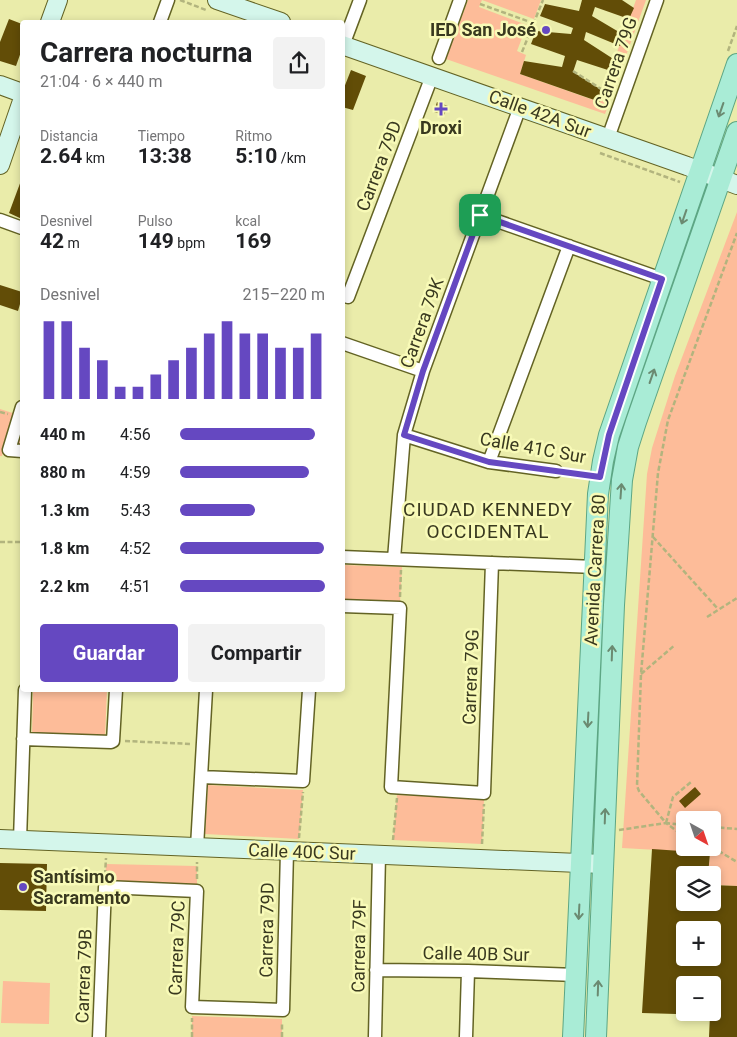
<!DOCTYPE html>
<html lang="es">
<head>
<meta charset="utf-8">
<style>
	:root { --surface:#fff; --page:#f2f2f2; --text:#202124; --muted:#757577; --accent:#6548c1 }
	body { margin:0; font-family:Roboto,sans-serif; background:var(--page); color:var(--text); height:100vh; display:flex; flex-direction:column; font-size:19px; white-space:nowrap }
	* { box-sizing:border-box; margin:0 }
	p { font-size:16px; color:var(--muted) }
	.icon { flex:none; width:28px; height:28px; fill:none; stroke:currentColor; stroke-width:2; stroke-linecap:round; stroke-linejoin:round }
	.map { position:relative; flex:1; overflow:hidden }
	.sheet { position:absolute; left:20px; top:20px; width:325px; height:672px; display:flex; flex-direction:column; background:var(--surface); border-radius:5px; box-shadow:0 2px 8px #0003 }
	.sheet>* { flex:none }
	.needle { width:32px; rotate:140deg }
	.fabs { position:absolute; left:676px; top:811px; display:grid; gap:10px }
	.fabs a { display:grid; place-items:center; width:45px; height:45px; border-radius:5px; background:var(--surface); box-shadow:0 2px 8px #0003; font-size:25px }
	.pin { position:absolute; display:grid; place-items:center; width:42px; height:42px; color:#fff; margin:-21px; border-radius:10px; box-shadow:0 2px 8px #0006 }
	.round { display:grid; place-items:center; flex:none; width:52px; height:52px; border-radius:5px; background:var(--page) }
	.headline { display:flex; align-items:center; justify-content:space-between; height:85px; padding:0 20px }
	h1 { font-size:28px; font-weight:700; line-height:38px }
	.metrics { display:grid; grid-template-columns:repeat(3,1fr); gap:8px; height:85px; padding:5px 20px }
	.metrics div { display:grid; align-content:center }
	.metrics b { font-size:21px; font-weight:700 }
	.metrics small { font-size:14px; font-weight:400 }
	.metrics p { font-size:14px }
	.chart { height:140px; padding:10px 20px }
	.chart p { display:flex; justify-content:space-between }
	.chart svg { width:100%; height:90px; margin-top:5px; stroke:var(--accent); stroke-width:6 }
	.cta { display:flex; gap:10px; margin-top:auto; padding:10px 20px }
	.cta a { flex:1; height:58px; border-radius:5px; background:var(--accent); color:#fff; font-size:20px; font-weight:700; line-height:58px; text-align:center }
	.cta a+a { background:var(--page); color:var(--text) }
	ul { padding:0 20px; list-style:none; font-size:16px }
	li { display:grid; grid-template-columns:80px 60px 1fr; align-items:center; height:38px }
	li i { height:12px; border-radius:6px; background:var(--accent) }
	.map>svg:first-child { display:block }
	.green { fill:#fdbc99; fill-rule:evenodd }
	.building { fill:#624d07; fill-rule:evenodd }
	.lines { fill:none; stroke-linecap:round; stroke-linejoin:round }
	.street-casing { stroke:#636324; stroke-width:15 }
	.secondary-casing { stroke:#636324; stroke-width:20 }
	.primary-casing { stroke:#5da684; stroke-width:22 }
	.path { stroke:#b2b47e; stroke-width:2.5; stroke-dasharray:5 2.5; stroke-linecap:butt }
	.street { stroke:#fff; stroke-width:12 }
	.secondary { stroke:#d4f6eb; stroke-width:18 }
	.primary { stroke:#a9ecd6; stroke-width:20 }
	.oneway { stroke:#6b8a71 }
	.route-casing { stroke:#fff; stroke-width:10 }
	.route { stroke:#6548c1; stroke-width:6 }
	.poi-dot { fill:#6548c1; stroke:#f8fab7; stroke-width:2 }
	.labels { text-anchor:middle; stroke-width:5; stroke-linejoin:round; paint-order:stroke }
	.poi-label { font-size:18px; font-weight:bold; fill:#39391f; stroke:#f8fab7; text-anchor:end }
	.street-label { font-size:18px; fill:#39391f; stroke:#f8fab7 }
	.neighbourhood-label { font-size:19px; letter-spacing:1px; fill:#39391f; stroke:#f8fab7 }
</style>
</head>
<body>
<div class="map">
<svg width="737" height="1037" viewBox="0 0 737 1037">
	<rect width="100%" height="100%" fill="#eaecaa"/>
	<path class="green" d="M468 0H541L534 19 482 0 479 7 527 25 517 51 526 55 520 74 599 102 636 0H646L605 114 446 59Z
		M737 212V886L713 885 712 875H708L710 853 622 848 647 474 652 448 675 376ZM685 820H712V848H685Z
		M0 409 22 416V446L5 445 2 456H0Z
		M343 565 402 567 400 602 343 600Z
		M33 690H107L105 737 32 736Z
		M208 785 303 790 299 839 205 834Z
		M397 795 484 799 482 844 393 840Z
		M106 864 197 866V887L105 885Z
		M3 981 50 983 49 1024 1 1023Z
		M192 1016 282 1019V1037H192Z"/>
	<path class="building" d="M582 0H622L634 8 629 19 595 7 592 16 624 35 620 46 586 32 584 40 615 60 611 71 577 60 573 72 603 91 600 102 520 74 524 61 562 67 565 56 531 44 536 31 571 34 573 28 540 16 545 4 579 11Z
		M9 19 22 24V49L16 66 0 61V42Z
		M351 70 366 76 353 110 342 107V93Z
		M437 102 448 106 444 115 434 112Z
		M22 178V219L9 213Z
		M0 285 22 292V297L18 311 0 305Z
		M695 787 701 794 685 808 679 801Z
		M652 849 710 853 708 875H685V902H712V885L737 886V1037H709L710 1015 642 1013ZM685 930H712V958H685ZM685 985H712V1012H685Z
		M0 863 47 864 46 911 0 910Z"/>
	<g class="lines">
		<g class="street-casing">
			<path id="street" d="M160 22 168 0
				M342 48 360 0
				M439 58 460 0
				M608 138 657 0
				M480 215 662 279
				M0 220 22 228
				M342 295 348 297 432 76
				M342 343 423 371
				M22 407 9 450 22 451
				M404 435 489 462 556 471
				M489 462 569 246
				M342 557 595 567
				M394 559 404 435 423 371 520 107
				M342 606 400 608 391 787 484 793 492 563
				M23 739 111 742 113 741 116 690
				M201 777 303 781 309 690
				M20 840 25 690
				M197 847 206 690
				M376 970 468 971 576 975
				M99 1037 105 887 197 891 192 1007 283 1010 287 851
				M375 1037 379 855
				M466 1037 468 971"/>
		</g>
		<g class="secondary-casing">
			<path id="secondary" d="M217 0 281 22
				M50 22 58 0
				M342 45 687 166 737 185
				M0 85 22 93
				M0 165 22 101
				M0 839 603 864"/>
		</g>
		<g class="primary-casing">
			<path id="primary" d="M573 1037 598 494 603 461 609 435 737 64
				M596 1037 614 605 622 480 628 447 636 422 737 132"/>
		</g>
		<path class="path" d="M180 0 206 10
			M480 4 533 23
			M728 51 737 26
			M522 52 543 0
			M573 71 612 96
			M600 153 680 182
			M0 412 8 414
			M567 473 586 475
			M653 537 718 609
			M0 542H22
			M400 597 401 570
			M707 617 737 598
			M641 674 675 645
			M125 741 192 744
			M666 823 673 797 691 782
			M685 825 666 823 639 791 637 786 641 674 658 473 668 420 737 233
			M712 827 737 829
			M619 830 666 823 685 837
			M299 838 303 792
			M393 840 397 798
			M482 844 484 804
			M712 847 737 862
			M105 875 106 858
			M197 879V862
			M192 1037V1018
			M282 1037V1022"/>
		<use href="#street" class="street"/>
		<use href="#secondary" class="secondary"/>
		<use href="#primary" class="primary"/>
	</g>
	<defs><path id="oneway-shaft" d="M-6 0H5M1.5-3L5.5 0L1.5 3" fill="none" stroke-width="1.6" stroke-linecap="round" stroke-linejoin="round" transform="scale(1.25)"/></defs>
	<g class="oneway">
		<use href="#oneway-shaft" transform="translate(721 110) rotate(109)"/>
		<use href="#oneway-shaft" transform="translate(684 217) rotate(109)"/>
		<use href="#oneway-shaft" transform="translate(652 376) rotate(-71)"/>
		<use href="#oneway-shaft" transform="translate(621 491) rotate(-86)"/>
		<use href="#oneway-shaft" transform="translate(612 653) rotate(-88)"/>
		<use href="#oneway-shaft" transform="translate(588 720) rotate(93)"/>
		<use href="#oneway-shaft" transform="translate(605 816) rotate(-88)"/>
		<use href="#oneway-shaft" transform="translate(579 912) rotate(93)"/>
		<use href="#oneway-shaft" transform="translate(598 988) rotate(-88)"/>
	</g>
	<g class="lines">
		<g class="route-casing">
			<path id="route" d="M480 215 662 279 609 435 600 477 489 462 404 435 423 371Z"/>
		</g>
		<use href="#route" class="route"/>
	</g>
	<g class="poi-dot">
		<circle cx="546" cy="30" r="5"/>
		<path d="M438.5 101.5h5v5h5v5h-5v5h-5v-5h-5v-5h5z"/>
		<circle cx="23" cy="887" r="5"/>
	</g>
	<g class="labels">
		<g class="poi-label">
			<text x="536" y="36">IED San José</text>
			<text x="441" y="134" text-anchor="middle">Droxi</text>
			<text x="33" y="883" text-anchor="start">Santísimo<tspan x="33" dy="21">Sacramento</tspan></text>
		</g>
		<g class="street-label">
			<text transform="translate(616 63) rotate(-71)" y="6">Carrera 79G</text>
			<text transform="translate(540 114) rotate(20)" y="6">Calle 42A Sur</text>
			<text transform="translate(379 166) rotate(-69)" y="6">Carrera 79D</text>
			<text transform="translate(422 323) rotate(-70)" y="6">Carrera 79K</text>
			<text transform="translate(533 448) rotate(10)" y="6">Calle 41C Sur</text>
			<text transform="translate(595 570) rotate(-87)" y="6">Avenida Carrera 80</text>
			<text transform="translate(471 677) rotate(-88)" y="6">Carrera 79G</text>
			<text transform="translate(302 852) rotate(2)" y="6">Calle 40C Sur</text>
			<text transform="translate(267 930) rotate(-89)" y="6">Carrera 79D</text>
			<text transform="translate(359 946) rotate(-89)" y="6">Carrera 79F</text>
			<text transform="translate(177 948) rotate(-88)" y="6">Carrera 79C</text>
			<text transform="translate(476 954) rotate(1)" y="6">Calle 40B Sur</text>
			<text transform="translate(84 976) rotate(-88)" y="6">Carrera 79B</text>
		</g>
		<g class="neighbourhood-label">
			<text x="488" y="516">CIUDAD KENNEDY<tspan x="488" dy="22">OCCIDENTAL</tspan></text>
		</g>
	</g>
</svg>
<div class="fabs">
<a><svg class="needle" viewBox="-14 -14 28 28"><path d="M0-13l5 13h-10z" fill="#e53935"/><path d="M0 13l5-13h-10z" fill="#757577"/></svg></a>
<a><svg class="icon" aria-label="layers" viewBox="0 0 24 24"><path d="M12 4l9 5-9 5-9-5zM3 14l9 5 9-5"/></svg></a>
<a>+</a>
<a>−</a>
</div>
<div class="pin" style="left:480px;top:215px;background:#1e9e55"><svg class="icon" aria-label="arrive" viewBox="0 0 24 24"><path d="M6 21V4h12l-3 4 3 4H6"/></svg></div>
<section class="sheet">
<div class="headline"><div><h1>Carrera nocturna</h1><p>21:04 · 6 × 440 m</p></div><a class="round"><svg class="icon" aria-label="share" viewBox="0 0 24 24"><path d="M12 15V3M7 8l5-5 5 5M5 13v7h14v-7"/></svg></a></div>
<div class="metrics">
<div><p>Distancia</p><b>2.64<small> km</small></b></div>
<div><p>Tiempo</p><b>13:38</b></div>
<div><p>Ritmo</p><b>5:10<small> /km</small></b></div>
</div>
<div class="metrics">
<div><p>Desnivel</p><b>42<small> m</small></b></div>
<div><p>Pulso</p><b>149<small> bpm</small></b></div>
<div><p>kcal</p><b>169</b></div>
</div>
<div class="chart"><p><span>Desnivel</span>215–220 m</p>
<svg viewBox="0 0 160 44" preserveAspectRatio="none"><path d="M5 44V6M15 44V6M25 44V19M35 44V25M45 44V38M55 44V38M65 44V32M75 44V25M85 44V19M95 44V12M105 44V6M115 44V12M125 44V12M135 44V19M145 44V19M155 44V12"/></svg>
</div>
<ul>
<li><b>440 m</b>4:56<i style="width:93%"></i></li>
<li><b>880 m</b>4:59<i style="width:89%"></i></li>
<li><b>1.3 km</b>5:43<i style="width:52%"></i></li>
<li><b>1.8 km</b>4:52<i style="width:99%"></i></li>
<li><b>2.2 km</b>4:51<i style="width:100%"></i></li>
</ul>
<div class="cta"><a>Guardar</a><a>Compartir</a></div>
</section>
</div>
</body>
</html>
